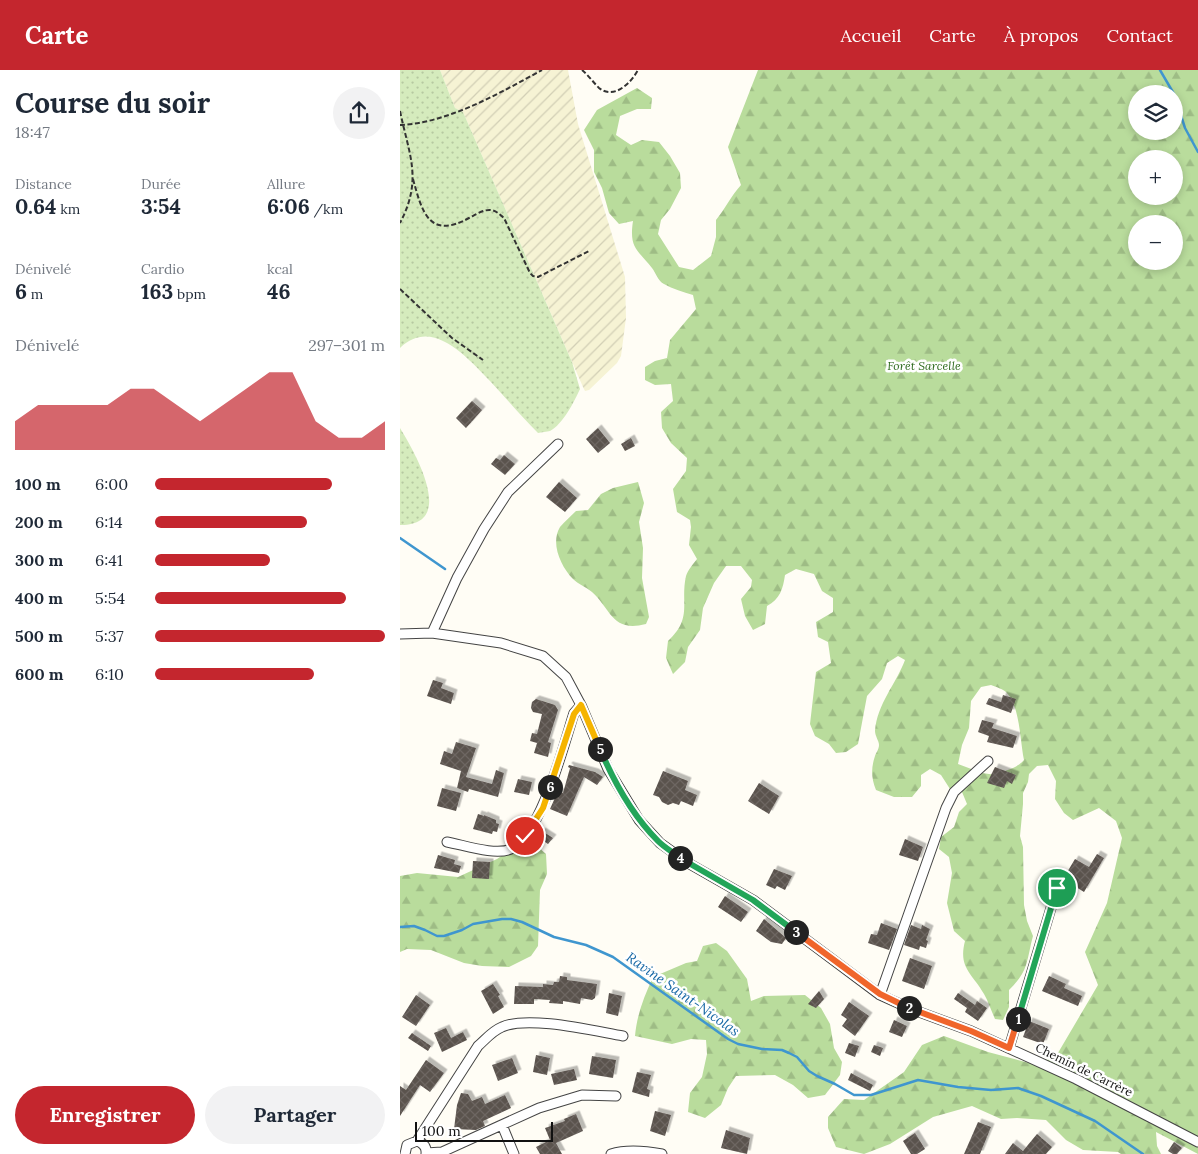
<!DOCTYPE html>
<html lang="fr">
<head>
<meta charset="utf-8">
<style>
	:root { --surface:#fff; --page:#f2f2f3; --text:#1f2937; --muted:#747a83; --accent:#c4262e }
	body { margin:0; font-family:Lora,serif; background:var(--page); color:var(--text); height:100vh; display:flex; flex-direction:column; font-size:19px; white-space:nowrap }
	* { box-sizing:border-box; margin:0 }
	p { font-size:16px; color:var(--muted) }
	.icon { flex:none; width:28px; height:28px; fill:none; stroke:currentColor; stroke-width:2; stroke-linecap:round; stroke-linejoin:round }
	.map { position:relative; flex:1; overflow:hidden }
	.sheet { display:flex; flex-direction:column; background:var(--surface); width:400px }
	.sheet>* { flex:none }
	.fabs { position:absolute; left:728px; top:15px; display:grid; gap:10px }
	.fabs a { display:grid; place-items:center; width:55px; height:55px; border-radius:50%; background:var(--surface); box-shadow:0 2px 8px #0003; font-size:25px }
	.scale { position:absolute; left:15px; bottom:12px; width:138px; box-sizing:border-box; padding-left:5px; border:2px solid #111; border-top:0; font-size:14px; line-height:18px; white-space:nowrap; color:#111; -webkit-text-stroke:4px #fff; paint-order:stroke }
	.pin { position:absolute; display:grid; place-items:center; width:42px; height:42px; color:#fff; margin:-21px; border:2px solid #fff; border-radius:50%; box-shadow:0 1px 5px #0007 }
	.km { position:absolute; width:25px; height:25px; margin:-12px; border-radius:50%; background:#222; color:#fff; font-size:14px; line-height:25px; text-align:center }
	.round { display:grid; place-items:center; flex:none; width:52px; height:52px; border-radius:26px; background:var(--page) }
	.overview { display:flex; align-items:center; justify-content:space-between; height:85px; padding:0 15px }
	h1 { font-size:28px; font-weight:800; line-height:38px }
	.stats { display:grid; grid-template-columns:repeat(3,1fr); gap:8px; height:85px; padding:5px 15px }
	.stats div { display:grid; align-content:center }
	.stats b { font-size:21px; font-weight:800 }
	.stats small { font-size:14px; font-weight:400 }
	.stats p { font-size:14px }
	.chart { height:140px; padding:10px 15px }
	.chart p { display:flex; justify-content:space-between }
	.chart svg { width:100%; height:90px; margin-top:5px; fill:var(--accent); opacity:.7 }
	.action { display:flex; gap:10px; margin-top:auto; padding:10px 15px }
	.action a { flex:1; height:58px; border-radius:30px; background:var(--accent); color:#fff; font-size:20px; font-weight:800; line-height:58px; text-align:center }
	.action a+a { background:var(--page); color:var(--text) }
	ul { padding:0 15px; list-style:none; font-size:16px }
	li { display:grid; grid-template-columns:80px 60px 1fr; align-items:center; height:38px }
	li i { height:12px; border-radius:6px; background:var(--accent) }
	header { display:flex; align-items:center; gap:30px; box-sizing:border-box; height:70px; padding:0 25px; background:var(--accent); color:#fff }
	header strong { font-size:24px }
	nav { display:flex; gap:28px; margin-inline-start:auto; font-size:18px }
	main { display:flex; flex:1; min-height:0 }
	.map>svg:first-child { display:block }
	.farmland { fill:url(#farmland-furrows) }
	.grass { fill:url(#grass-dots) }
	.forest { fill:url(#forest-firs); fill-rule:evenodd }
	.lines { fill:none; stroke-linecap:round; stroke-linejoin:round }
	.stream { stroke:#3f96cf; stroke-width:2.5 }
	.building { fill:url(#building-cross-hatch); filter:url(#shadow) }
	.minor-casing { stroke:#444; stroke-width:11 }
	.path { stroke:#333; stroke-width:2; stroke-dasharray:5 2.5; stroke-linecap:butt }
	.minor { stroke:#fff; stroke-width:9 }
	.split-1-casing { stroke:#fff; stroke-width:10 }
	.split-2-casing { stroke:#fff; stroke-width:10 }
	.split-3-casing { stroke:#fff; stroke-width:10 }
	.split-4-casing { stroke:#fff; stroke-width:10 }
	.split-5-casing { stroke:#fff; stroke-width:10 }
	.split-6-casing { stroke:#fff; stroke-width:10 }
	.split-7-casing { stroke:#fff; stroke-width:10 }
	.split-1 { stroke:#22a559; stroke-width:6 }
	.split-2 { stroke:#f0652b; stroke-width:6 }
	.split-3 { stroke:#f0652b; stroke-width:6 }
	.split-4 { stroke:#22a559; stroke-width:6 }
	.split-5 { stroke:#22a559; stroke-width:6 }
	.split-6 { stroke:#f5b400; stroke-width:6 }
	.split-7 { stroke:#f5b400; stroke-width:6 }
	.labels { text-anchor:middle; stroke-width:5; stroke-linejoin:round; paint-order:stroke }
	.park-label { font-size:12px; font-style:italic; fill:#2f6b1f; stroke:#fff }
	.street-label { font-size:12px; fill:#111; stroke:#fff }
	.water-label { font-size:14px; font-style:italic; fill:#1768a6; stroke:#fff }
</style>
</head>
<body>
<header>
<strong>Carte</strong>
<nav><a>Accueil</a><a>Carte</a><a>À propos</a><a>Contact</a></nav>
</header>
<main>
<section class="sheet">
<div class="overview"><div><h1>Course du soir</h1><p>18:47</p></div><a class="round"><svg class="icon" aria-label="share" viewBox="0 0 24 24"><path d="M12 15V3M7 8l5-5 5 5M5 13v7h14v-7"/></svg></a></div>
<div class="stats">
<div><p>Distance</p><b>0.64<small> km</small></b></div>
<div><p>Durée</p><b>3:54</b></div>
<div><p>Allure</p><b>6:06<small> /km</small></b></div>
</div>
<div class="stats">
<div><p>Dénivelé</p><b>6<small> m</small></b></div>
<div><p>Cardio</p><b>163<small> bpm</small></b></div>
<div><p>kcal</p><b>46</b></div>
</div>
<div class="chart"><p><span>Dénivelé</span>297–301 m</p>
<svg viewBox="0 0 160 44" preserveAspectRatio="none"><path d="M0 44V30L10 22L20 22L30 22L40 22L50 14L60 14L70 22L80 30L90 22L100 14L110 6L120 6L130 30L140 38L150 38L160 30V44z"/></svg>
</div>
<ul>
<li><b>100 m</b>6:00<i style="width:77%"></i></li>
<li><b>200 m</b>6:14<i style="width:66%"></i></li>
<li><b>300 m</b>6:41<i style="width:50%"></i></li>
<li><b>400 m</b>5:54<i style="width:83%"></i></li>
<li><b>500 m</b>5:37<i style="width:100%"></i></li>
<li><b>600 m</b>6:10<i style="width:69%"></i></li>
</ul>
<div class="action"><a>Enregistrer</a><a>Partager</a></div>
</section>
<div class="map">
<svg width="798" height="1084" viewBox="0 0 798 1084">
	<defs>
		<pattern id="farmland-furrows" width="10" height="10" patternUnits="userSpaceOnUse" patternTransform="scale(1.25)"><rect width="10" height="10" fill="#f6f3d4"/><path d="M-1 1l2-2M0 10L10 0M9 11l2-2" fill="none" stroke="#d2cfb5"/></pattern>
		<pattern id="grass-dots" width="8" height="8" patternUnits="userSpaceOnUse" patternTransform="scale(1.25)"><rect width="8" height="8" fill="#d5ebbd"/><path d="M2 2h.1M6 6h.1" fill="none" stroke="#b6c8a1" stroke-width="1.8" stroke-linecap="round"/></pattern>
		<pattern id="forest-firs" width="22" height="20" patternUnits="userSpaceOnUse" patternTransform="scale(1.25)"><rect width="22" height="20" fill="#b9dc9c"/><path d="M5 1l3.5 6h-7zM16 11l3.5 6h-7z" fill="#9ebc85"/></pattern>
		<pattern id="building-cross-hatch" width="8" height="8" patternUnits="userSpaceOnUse" patternTransform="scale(1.25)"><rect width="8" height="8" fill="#5a524d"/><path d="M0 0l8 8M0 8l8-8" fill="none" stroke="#6d6662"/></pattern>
		<filter id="shadow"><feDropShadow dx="3.5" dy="-3.5" stdDeviation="0" flood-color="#0004"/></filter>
	</defs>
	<rect width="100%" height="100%" fill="#fffdf5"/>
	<path class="farmland" d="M40 0H168L178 54 225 207 226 248 221 286 217 293 189 320 185 321 183 317 63 42 55 38Z"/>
	<path class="grass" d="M0 0H40L55 38 63 42 172 292 180 319C174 332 163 354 150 361 147 362 141 362 138 363 121 346 106 328 90 311 68 289 33 246 0 278Z
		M0 358C14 381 58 456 0 455Z"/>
	<path class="forest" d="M358 0H798V1084L756 1062 757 1076 761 1084H721L718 1082 683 1080 666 1070 646 1050 617 1048 601 1049 572 1036 533 1047 490 1074 464 1084 436 1077 428 1058V1047L444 1029 464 1030 504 1002 522 975 544 966 588 982 629 993 655 988 698 915 685 882 707 833 722 768 716 751 699 738 673 750 664 743 655 729 656 711 648 695 637 696 629 704 628 712 623 723V734L620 766 623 777 624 835 627 851 633 866C630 876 629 886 626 895 623 905 616 913 609 920V937L603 950 595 949C591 940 588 931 584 924 572 903 558 898 565 871L554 861 547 833 552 803 549 787 539 779 541 767 554 757 559 742 567 734 562 722 550 719 541 705 530 699 521 705V716L512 727H494L476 720C471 708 471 698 475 686 476 683 479 679 479 675 479 671 475 666 475 661 477 634 496 614 505 590L498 586 487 593 482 609 467 626 458 674 446 682 436 683 429 674 415 666 410 654 416 602 431 593 428 572 418 567 416 552 433 542V528L422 521 414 504 396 499 385 505C383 519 380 529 367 536L365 554 353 560 345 546 341 529 351 517 352 510 341 496H326L314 513 303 538 300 560 288 577 285 592 273 604 266 588 268 571C293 548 280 533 286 506 288 500 293 494 297 489L289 475 291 457 290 450 277 442 273 419 286 401 287 388 271 373 262 358 261 342 273 331 271 314 255 315 245 310V297L255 291 267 288 270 270 296 239 293 225C283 222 273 219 264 214 258 211 256 203 252 198 237 179 229 178 233 151L219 154 209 143 202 118 194 102V80L184 60 197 40 237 18 252 28 251 39H237L220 46 216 65 231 75 242 70 259 72 270 86 280 103 281 118 270 139 261 150 258 164 279 197 293 200 311 186 316 167V150C325 139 331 126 341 115L328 77ZM736 24H774V61H736ZM736 89H774V126H736ZM736 154H774V191H736ZM591 615C596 617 603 619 606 622 620 635 620 671 624 690 616 699 607 699 596 705L582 703 558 694 562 675 569 658 571 631 581 617Z
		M238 412 244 433 239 452 243 478 242 508 249 547 246 554C212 563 211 539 192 522 186 517 178 514 173 509 161 497 150 473 160 457 165 451 171 446 176 441L188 440 201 424 213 418Z
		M129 776H137L146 784 147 804 140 820 138 876 131 886 109 897 82 896 64 893 31 880 7 879 0 882V806L17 803 58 807 97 789 112 779Z
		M316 873 327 881 347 909 351 931 364 926 405 925 421 938 430 954 434 978 442 992 440 1005 425 1025 408 1028 393 1015 375 1005 336 1006 328 1018 321 1035 305 1048 288 1042 290 1023 302 1007 307 984 306 970 291 969 272 974 235 966C237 944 244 927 253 907L286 893 297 891 303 876Z"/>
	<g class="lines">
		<path class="stream" d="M760 0 774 24
			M774 24 785 58 798 82
			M0 468 45 499
			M0 857 14 856 25 860 37 866H44L62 860 73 854 102 849H111L122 852 154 867 186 875 213 887 328 969 338 974 362 979 382 980 389 983 397 987 409 1001 417 1006 435 1014 454 1025H471L518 1010 558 1017 591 1020 618 1018 641 1026 695 1051 743 1084"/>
	</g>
	<path class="building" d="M72 331 82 340 66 358 56 348Z
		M198 358 210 373 198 383 186 369Z
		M231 368 235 376 225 381 221 374Z
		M104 385 115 394 105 405 91 394 96 388 100 390Z
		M159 412 177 428 165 442 146 427Z
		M33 610 43 613 41 618 54 623 51 634 27 626Z
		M603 625 616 629 611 643 586 634 589 628 601 632Z
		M136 629 155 635 158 640 148 672 151 673 148 687 134 683 137 673 130 671 132 663 137 664 142 644 133 642 131 638 132 632Z
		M582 650 594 653 592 658 617 666 613 678 587 672 589 666 578 662Z
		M56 672 76 678 66 707 92 714 96 700 104 703 98 727 69 719 68 722 57 718 61 701 40 694 44 681 52 684Z
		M169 695 195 702 203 707 197 715 184 707 167 746 150 739 158 721 163 723 170 698 168 697Z
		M595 697 616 705 612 714 607 711 604 718 587 713Z
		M263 701 288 711 285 720 297 725 293 736 281 731 279 735 273 733 268 735 262 732 259 727 253 725Z
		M118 709 132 712 129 725 114 722Z
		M359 713 379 726 369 744 348 731Z
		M42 718 61 723 56 741 37 736Z
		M78 744 84 746V745L96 750V753L99 754 97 762 93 761 92 764 73 759Z
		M142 761 153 768 148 774 138 767Z
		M505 769 523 777 518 791 499 785Z
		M697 784 704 788 684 822 663 809 675 789 689 797Z
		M38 785 55 790 54 794 61 796 59 803 34 798Z
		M73 791 90 792 89 809 72 808Z
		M374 799 392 806 385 820 377 816 375 819 366 815Z
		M325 826 348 842 341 852 318 837Z
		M364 849 386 868 382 874 371 872 356 861Z
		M481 853 497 859 489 880 468 873 471 864 477 865Z
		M511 855 521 859 522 855 530 859 526 870 528 871 526 878 520 876 519 880 504 875Z
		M510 888 532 896 524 919 502 911Z
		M160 906 167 907V910L197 914 195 928 192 930 181 928 180 934 163 931V934L149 933 150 930 134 929V934H114L115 916 143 917V914L153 915 154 912H159Z
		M649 906 666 914 664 918 682 926 678 936 642 921Z
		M93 914 100 925 98 926 104 937 93 944 81 921Z
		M419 921 424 929 416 938 408 934Z
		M209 923 222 926 218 946 206 943Z
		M558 923 575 935 577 931 587 938 578 951 565 942 567 938 554 929Z
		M16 925 30 935 16 956 2 947Z
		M449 932 469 946 455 966 442 956 447 949 441 945Z
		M494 950 507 956 502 967 489 962Z
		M629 951 649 959 643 974 623 967Z
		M46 958 51 968 63 962 67 970 42 982 34 963Z
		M12 963 31 976 28 981 8 968Z
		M449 973 459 976 455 987 445 983Z
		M474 975 483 978 480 986 471 982Z
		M136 985 150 988 147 1005 133 1002Z
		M192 986 216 990 213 1008 189 1004Z
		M112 988 118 1003 98 1011 92 995Z
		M26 990 44 1003 30 1022 20 1015 0 1046V1016L6 1020Z
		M174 999 177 1010 154 1015 151 1004Z
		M237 1002 251 1005 247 1019 250 1020 249 1027 232 1022Z
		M451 1003 473 1015 470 1021 448 1010Z
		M61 1023 68 1024 72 1031 82 1027 85 1034 105 1025 111 1038 83 1051 85 1056 76 1060 54 1059 57 1035Z
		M255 1041 271 1045 265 1066 250 1061Z
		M176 1044 183 1061 156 1073 162 1084H140L136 1077 150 1070 145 1058 165 1051 164 1049Z
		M578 1052 591 1057 580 1084H564Z
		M326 1060 350 1068 347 1084 321 1078Z
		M515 1063 525 1079 517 1084H511L503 1071Z
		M637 1064 652 1077 646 1084H605L613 1073 623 1081Z
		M774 1072 782 1078 777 1084H773L768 1081Z"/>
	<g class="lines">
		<g class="minor-casing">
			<path id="minor" d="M32 563 57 508 84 459 108 422 158 374
				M0 564 32 563 101 573 143 586 166 607 181 635 208 699 239 750 260 773 288 793 353 830 480 925 511 939 571 961 676 1009 798 1072
				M47 772C64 775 95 786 111 779 141 765 164 674 174 643L181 635
				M480 925 546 738 554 722 588 691
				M609 978 657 818
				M102 1055 114 1084
				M17 1071 78 976C86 969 92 961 102 957 128 945 194 961 223 966
				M26 1083 42 1082 139 1038 182 1025 216 1026
				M5 1084 7 1075 17 1071C23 1073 27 1077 26 1084
				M211 1084C227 1079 246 1081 262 1084"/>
		</g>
		<path class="path" d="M182 0C188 5 193 12 199 18 214 30 231 13 238 0
			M0 41C9 85 23 109 0 153
			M0 55C48 53 100 23 142 0
			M13 109C22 142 29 170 69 148 75 145 84 139 91 140 97 141 100 145 104 148L130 203 133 206 138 207 189 181
			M0 219 52 268 83 290"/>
		<use href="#minor" class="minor"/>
	</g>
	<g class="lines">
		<g class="split-1-casing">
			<path id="split-1" d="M618 949 657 818"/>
		</g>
		<g class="split-2-casing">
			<path id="split-2" d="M509 938 571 961 609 978 618 949"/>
		</g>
		<g class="split-3-casing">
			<path id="split-3" d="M396 862 480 924 509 938"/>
		</g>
		<g class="split-4-casing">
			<path id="split-4" d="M280 788 353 830 396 862"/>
		</g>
		<g class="split-5-casing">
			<path id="split-5" d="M200 679C214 712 233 746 258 771 265 778 273 782 280 788"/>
		</g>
		<g class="split-6-casing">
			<path id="split-6" d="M150 717 174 644 181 635 200 679"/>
		</g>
		<g class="split-7-casing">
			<path id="split-7" d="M125 766 143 738 150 717"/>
		</g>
		<use href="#split-1" class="split-1"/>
		<use href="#split-2" class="split-2"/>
		<use href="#split-3" class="split-3"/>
		<use href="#split-4" class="split-4"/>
		<use href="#split-5" class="split-5"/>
		<use href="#split-6" class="split-6"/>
		<use href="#split-7" class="split-7"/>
	</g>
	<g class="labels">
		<g class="park-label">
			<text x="524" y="300">Forêt Sarcelle</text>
		</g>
		<g class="street-label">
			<text transform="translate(684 1000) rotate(26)" y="4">Chemin de Carrère</text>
		</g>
		<g class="water-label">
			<text transform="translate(283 924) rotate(35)" y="5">Ravine Saint-Nicolas</text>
		</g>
	</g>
</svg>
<div class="fabs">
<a><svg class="icon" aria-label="layers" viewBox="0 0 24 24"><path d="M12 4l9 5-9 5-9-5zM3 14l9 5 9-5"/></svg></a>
<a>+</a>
<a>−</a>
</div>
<div class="scale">100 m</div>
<div class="pin" style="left:657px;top:818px;background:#1e9e55"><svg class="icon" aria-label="arrive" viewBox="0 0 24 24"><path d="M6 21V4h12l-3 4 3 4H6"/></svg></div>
<div class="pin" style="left:125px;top:766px;background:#d93025"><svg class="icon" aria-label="check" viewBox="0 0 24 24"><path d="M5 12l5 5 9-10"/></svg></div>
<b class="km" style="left:618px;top:949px">1</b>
<b class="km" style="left:509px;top:938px">2</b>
<b class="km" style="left:396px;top:862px">3</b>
<b class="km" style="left:280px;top:788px">4</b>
<b class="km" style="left:200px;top:679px">5</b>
<b class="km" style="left:150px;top:717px">6</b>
</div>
</main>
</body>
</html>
